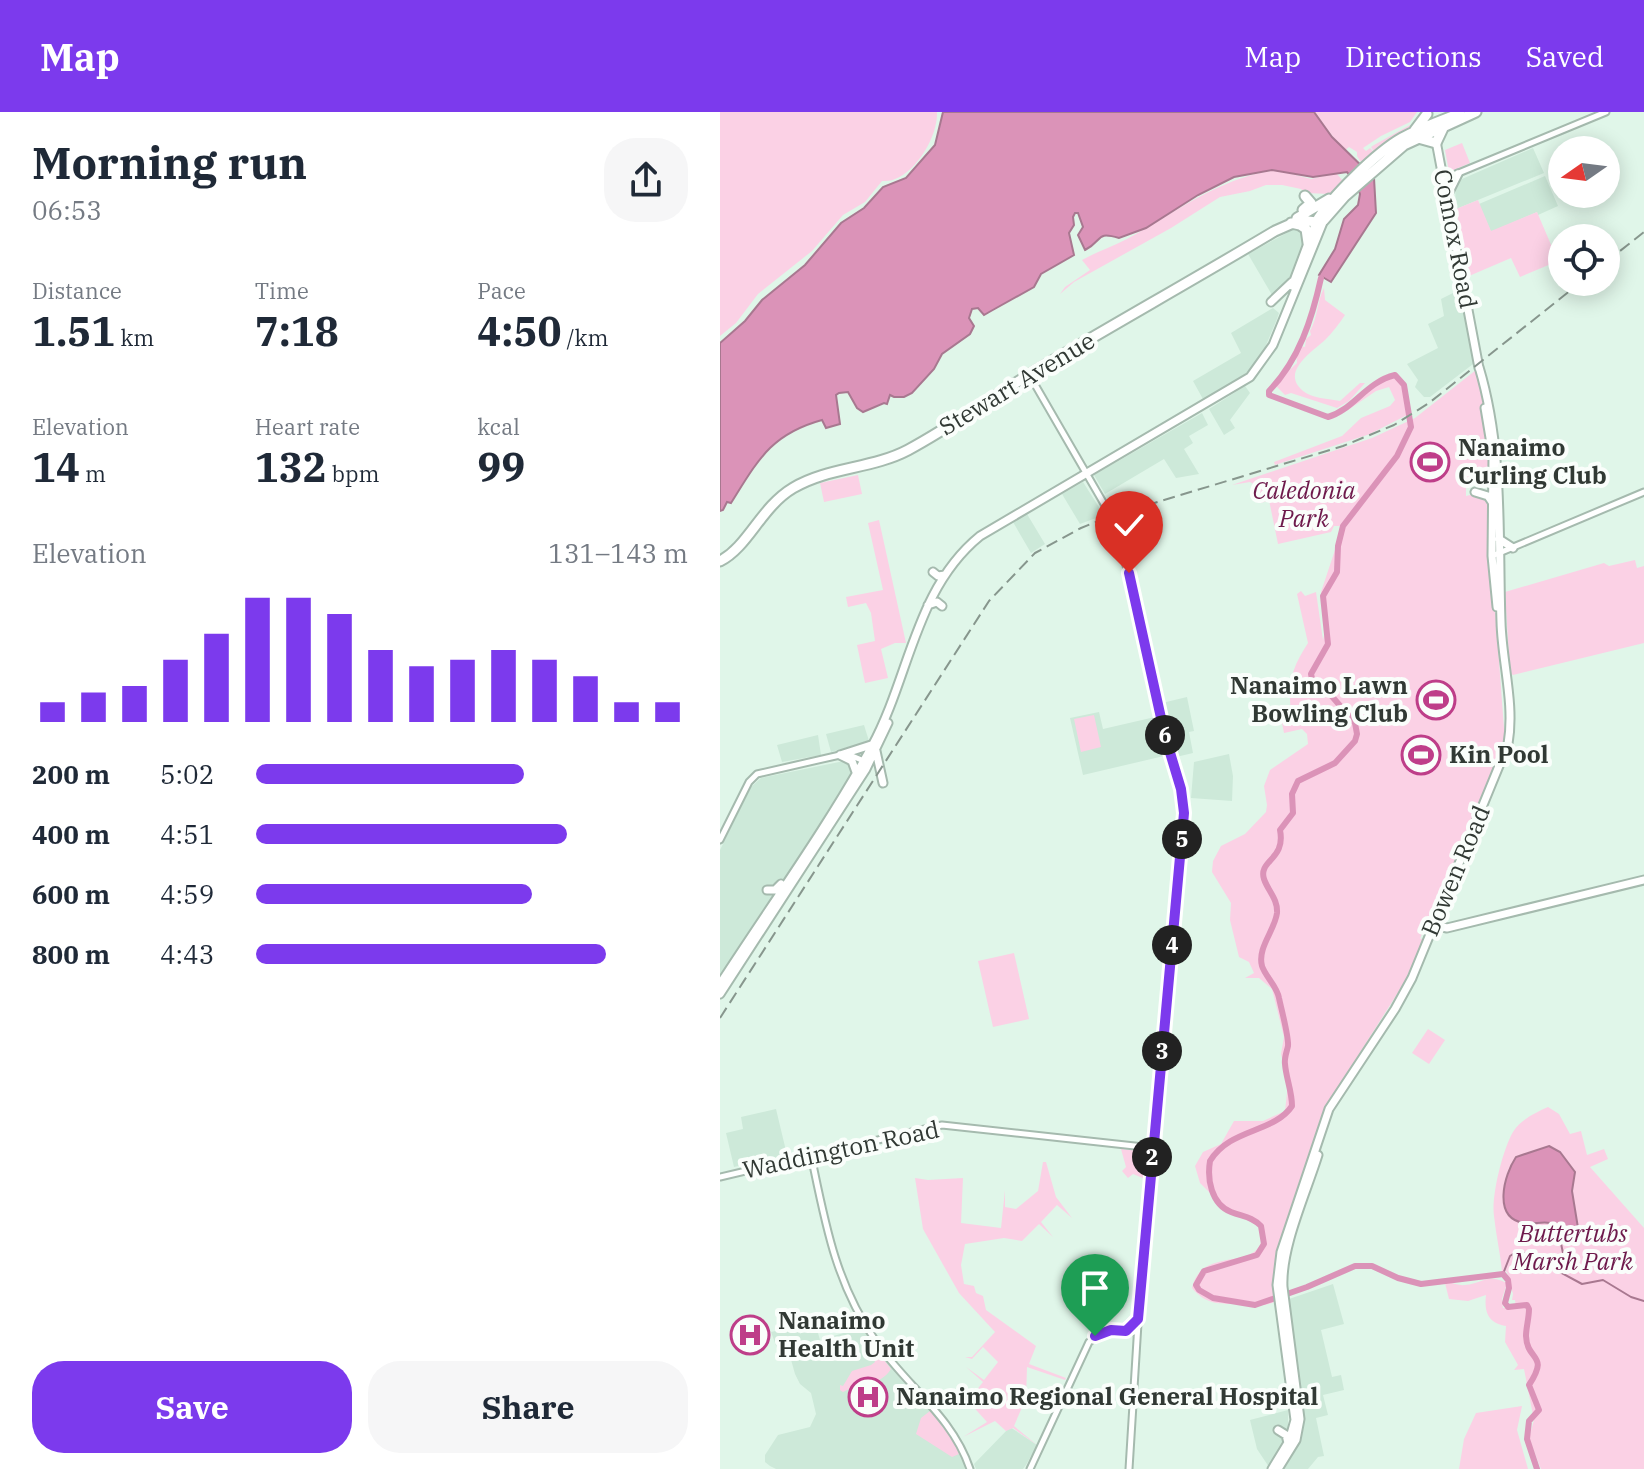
<!DOCTYPE html>
<html lang="en">
<head>
<meta charset="utf-8">
<style>
	:root { --surface:#fff; --page:#f6f6f7; --text:#1f2937; --muted:#747a83; --accent:#7c3aed }
	body { margin:0; font-family:"IBM Plex Serif",serif; background:var(--page); color:var(--text); height:100vh; display:flex; flex-direction:column; font-size:30px; white-space:nowrap }
	* { box-sizing:border-box; margin:0 }
	p { font-size:26px; color:var(--muted) }
	.icon { flex:none; width:44px; height:44px; fill:none; stroke:currentColor; stroke-width:2; stroke-linecap:round; stroke-linejoin:round }
	.map { position:relative; flex:1; overflow:hidden }
	.details { display:flex; flex-direction:column; background:var(--surface); width:720px }
	.details>* { flex:none }
	.needle { width:52px; rotate:256deg }
	.buttons { position:absolute; left:828px; top:24px; display:grid; gap:16px }
	.buttons a { display:grid; place-items:center; width:72px; height:72px; border-radius:50%; background:var(--surface); box-shadow:0 4px 20px #0003; font-size:40px }
	.pin { position:absolute; display:grid; place-items:center; width:68px; height:68px; color:#fff; margin:-82px -34px; border-radius:50% 50% 50% 0; rotate:-45deg; box-shadow:0 0 8px #0007 }
	.pin .icon { rotate:45deg }
	.km { position:absolute; width:40px; height:40px; margin:-20px; border-radius:50%; background:#222; color:#fff; font-size:22px; line-height:40px; text-align:center }
	.round { display:grid; place-items:center; flex:none; width:84px; height:84px; border-radius:32px; background:var(--page) }
	.summary { display:flex; align-items:center; justify-content:space-between; height:136px; padding:0 32px }
	h1 { font-size:44px; font-weight:700; line-height:60px }
	.figures { display:grid; grid-template-columns:repeat(3,1fr); gap:12px; height:136px; padding:8px 32px }
	.figures div { display:grid; align-content:center }
	.figures b { font-size:40px; font-weight:700 }
	.figures small { font-size:22px; font-weight:400 }
	.figures p { font-size:22px }
	.chart { height:224px; padding:16px 32px }
	.chart p { display:flex; justify-content:space-between }
	.chart svg { width:100%; height:144px; margin-top:8px; stroke:var(--accent); stroke-width:6 }
	.cta { display:flex; gap:16px; margin-top:auto; padding:16px 32px }
	.cta a { flex:1; height:92px; border-radius:32px; background:var(--accent); color:#fff; font-size:32px; font-weight:700; line-height:92px; text-align:center }
	.cta a+a { background:var(--page); color:var(--text) }
	ul { padding:0 32px; list-style:none; font-size:26px }
	li { display:grid; grid-template-columns:128px 96px 1fr; align-items:center; height:60px }
	li i { height:20px; border-radius:10px; background:var(--accent) }
	header { display:flex; align-items:center; gap:48px; box-sizing:border-box; height:112px; padding:0 40px; background:var(--accent); color:#fff }
	header strong { font-size:38px }
	nav { display:flex; gap:44px; margin-inline-start:auto; font-size:28px }
	main { display:flex; flex:1; min-height:0 }
	.map>svg:first-child { display:block }
	.built { fill:#cde9d9 }
	.green { fill:#fbd1e5 }
	.water { fill:#db93b8; stroke:#a87890; stroke-width:2 }
	.lines { fill:none; stroke-linecap:round; stroke-linejoin:round }
	.stream { stroke:#a87890; stroke-width:2 }
	.river { stroke:#db93b8; stroke-width:6 }
	.minor-casing { stroke:#a5baae; stroke-width:9 }
	.major-casing { stroke:#a5baae; stroke-width:11 }
	.highway-casing { stroke:#a5baae; stroke-width:13 }
	.minor { stroke:#fff; stroke-width:5 }
	.major { stroke:#fff; stroke-width:7 }
	.highway { stroke:#fff; stroke-width:9 }
	.rail { stroke:#87968d; stroke-width:2; stroke-dasharray:12 6; stroke-linecap:butt }
	.route-casing { stroke:#fff; stroke-width:16 }
	.route { stroke:#7c3aed; stroke-width:10 }
	.labels { text-anchor:middle; stroke-width:8; stroke-linejoin:round; paint-order:stroke }
	.street-label { font-size:24px; fill:#313934; stroke:#fafefb }
	.poi-label { font-size:24px; font-weight:bold; fill:#313934; stroke:#fafefb; text-anchor:start }
	.park-label { font-size:24px; font-style:italic; fill:#6e1a4c; stroke:#fafefb }
</style>
</head>
<body>
<header>
<strong>Map</strong>
<nav><a>Map</a><a>Directions</a><a>Saved</a></nav>
</header>
<main>
<section class="details">
<div class="summary"><div><h1>Morning run</h1><p>06:53</p></div><a class="round"><svg class="icon" aria-label="share" viewBox="0 0 24 24"><path d="M12 15V3M7 8l5-5 5 5M5 13v7h14v-7"/></svg></a></div>
<div class="figures">
<div><p>Distance</p><b>1.51<small> km</small></b></div>
<div><p>Time</p><b>7:18</b></div>
<div><p>Pace</p><b>4:50<small> /km</small></b></div>
</div>
<div class="figures">
<div><p>Elevation</p><b>14<small> m</small></b></div>
<div><p>Heart rate</p><b>132<small> bpm</small></b></div>
<div><p>kcal</p><b>99</b></div>
</div>
<div class="chart"><p><span>Elevation</span>131–143 m</p>
<svg viewBox="0 0 160 44" preserveAspectRatio="none"><path d="M5 44V38M15 44V35M25 44V33M35 44V25M45 44V17M55 44V6M65 44V6M75 44V11M85 44V22M95 44V27M105 44V25M115 44V22M125 44V25M135 44V30M145 44V38M155 44V38"/></svg>
</div>
<ul>
<li><b>200 m</b>5:02<i style="width:62%"></i></li>
<li><b>400 m</b>4:51<i style="width:72%"></i></li>
<li><b>600 m</b>4:59<i style="width:64%"></i></li>
<li><b>800 m</b>4:43<i style="width:81%"></i></li>
</ul>
<div class="cta"><a>Save</a><a>Share</a></div>
</section>
<div class="map">
<svg width="924" height="1357" viewBox="0 0 924 1357">
	<rect width="100%" height="100%" fill="#e0f6e9"/>
	<path class="built" d="M813 36 824 61 736 97 735 75 742 67Z
		M825 64 838 94 818 103 817 100 771 120 759 92Z
		M578 115 583 118 584 129 572 164 567 172 552 183 528 142Z
		M743 176 757 249 710 285H704L695 275 698 268 687 252 718 236 708 212 724 204 721 187Z
		M553 196 559 201 557 207 541 245 521 266 484 289 473 269 521 241 511 221Z
		M525 274 530 281 510 308 515 316 504 323 489 297Z
		M482 301 488 313 469 324 473 331 464 337 479 362 456 366 444 347 385 382 374 363Z
		M363 370 384 403 360 412 342 382Z
		M307 402 325 432 311 441 293 410Z
		M467 585 474 619 469 620 473 641 456 645 442 591Z
		M379 600 383 617 435 605 444 644 363 663 350 606Z
		M144 613 149 629 111 640 106 622Z
		M98 623 101 643 62 650 57 633Z
		M509 642 513 664 512 689 471 686 474 650Z
		M124 649 131 652 133 661 0 865V738L31 675 41 666Z
		M56 997 67 1043 14 1055 6 1021 23 1017 21 1005Z
		M613 1172 624 1212 601 1218 612 1265 621 1263 624 1278 603 1283 608 1303 596 1306 604 1344 598 1345 588 1357H562L583 1320 584 1308 569 1187Z
		M78 1214 80 1222 86 1216 96 1214 100 1228 147 1214 156 1229 225 1308 250 1357H56L50 1354 45 1350V1343L58 1323 90 1315 96 1302 91 1281 80 1272 75 1262 68 1237 58 1239 51 1220Z
		M568 1298V1322L549 1355 537 1337 530 1308Z
		M290 1315 317 1333 306 1353 303 1357H256L254 1352Z"/>
	<path class="green" d="M0 0H217C218 23 198 58 175 67 171 69 166 69 162 69L145 90 123 103 92 139 38 182 16 211 0 224Z
		M594 0H697L690 10 661 24 643 36 646 39 650 36 655 41 651 35 654 33 690 13 691 16 670 29 643 53 637 44V40L629 35 624 39Z
		M742 31 750 51 729 60 725 38Z
		M557 58 591 67 616 61 624 70 610 82 586 81 581 77 562 73H546L530 79 500 85 451 116 354 170 340 182 345 175 370 158 362 148C376 140 392 135 407 127 454 101 502 64 557 58Z
		M758 88 771 119 817 100 838 149 800 165 791 146 749 164 736 97Z
		M604 176 605 188 625 203C619 212 612 221 605 228 592 240 560 260 583 279 591 286 609 287 620 289L640 271H645L629 289 617 296 571 281 565 283 557 275V270L577 251 576 237 579 234 585 235 586 227 591 223 590 219C598 205 597 189 604 176Z
		M756 258 773 335 771 367 746 373V384L771 378 769 414 785 630 710 814 704 816 700 827 705 826 684 871 608 991 572 1104 559 1188C542 1196 538 1192 520 1192 500 1192 486 1193 472 1176 482 1130 547 1165 542 1116L505 1096 480 1071 475 1054 483 1040 501 1032 514 1009H543L565 999 568 972 561 942 564 925 552 877 539 866H525L534 861 529 850 519 845 510 808 511 791 492 760 493 749 501 734 525 722 546 700 547 693 544 674 550 658 588 632 587 622 582 617 564 621 562 611 572 606C567 573 570 559 588 531L577 482 581 479 585 484 596 480 603 528 606 515 601 480 618 429 620 414H614L611 420 558 432 549 388 541 391 535 373 530 370 512 373 652 326 695 306Z
		M673 265C687 273 682 288 687 303L650 322 555 353 554 350 622 324 641 306 670 294 675 288 669 275 656 279 628 298 648 277Z
		M138 363 142 382 104 390 100 371Z
		M159 408 186 531H175L161 537 168 566 145 571 137 533 155 529 151 501 146 491 128 495 126 485 163 478 148 411Z
		M915 448 917 456 924 454V531L793 563 790 561 785 480 884 451 889 454Z
		M374 603 381 635 361 640 354 607Z
		M294 841 309 907 273 915 258 849Z
		M708 917 725 928 709 952 692 941Z
		M828 995 839 1002 850 1022 861 1019 867 1043 884 1037 888 1047 870 1055 924 1116V1357H821L809 1326 814 1308 804 1257 794 1258 798 1253 785 1230 786 1214C768 1211 764 1200 766 1183L748 1189 729 1187 725 1171C732 1170 739 1174 745 1173 764 1171 766 1161 787 1171L782 1187 783 1196H796L795 1188H792L793 1182 787 1160 782 1159C780 1140 776 1123 774 1104 771 1084 783 1037 793 1020 800 1008 815 1001 828 995Z
		M401 1037 421 1039 426 1042 425 1067 413 1062 408 1066 402 1059 406 1055Z
		M323 1050H326L336 1085 352 1106 337 1093 321 1110 333 1125 319 1112 302 1129 284 1126 245 1132 241 1153 244 1172 254 1174 256 1181 263 1184 266 1198 316 1234 309 1252 346 1266 345 1268 307 1255 306 1286 294 1314 317 1333 293 1316 286 1319 275 1309 243 1325 267 1310 248 1289 263 1270 246 1255 264 1268 278 1250 263 1235 252 1247 245 1245H252L275 1220 239 1181 203 1117 195 1066 208 1068 243 1066 241 1111 281 1116 285 1078V1095L296 1097 318 1079Z
		M145 1224 171 1257C160 1274 144 1269 130 1280L135 1274 123 1280 120 1278V1273L123 1274 132 1259 151 1253 155 1250Z
		M802 1294 797 1318 808 1357H739L744 1327 756 1301Z
		M210 1299 232 1326 239 1342 232 1345 196 1322 201 1306Z"/>
	<path class="water" d="M223 0H594L612 25 654 66 656 101 611 170 599 163 615 137 624 107 638 93 640 82 636 71 627 60 593 65 552 58 514 65 478 83 426 116 399 126C375 119 384 128 365 138L358 123 363 115 358 101H355L353 105 354 113 349 121 354 143 321 162 314 175 271 199 264 203 258 196 252 197 249 206 254 214 250 222 222 242 214 257 192 281 184 285H174L170 283 167 292 164 291 143 300 137 296 128 280 119 281 116 283 120 312 106 316 102 308C51 322 38 348 11 391L7 390 3 398 0 399V231L25 209 42 188 85 153 121 111 144 96 163 75 186 66 215 33Z
		M829 1034 840 1040 855 1060 852 1079 859 1122 858 1127 850 1131 830 1111C821 1109 813 1113 804 1111 772 1106 784 1063 796 1045Z"/>
	<g class="lines">
		<path class="stream" d="M839 1122 843 1141 842 1158
			M783 1162 790 1144 799 1138 862 1172 883 1168 911 1185 924 1189"/>
		<path class="river" d="M601 166C592 207 579 248 549 279V283L608 305C633 298 646 270 675 263L684 273 691 315 677 344 623 414 618 434 617 460 603 484 608 532 591 562 593 571 609 581 635 611 637 622 635 629 615 651 578 669 572 682 573 701 560 718C566 748 538 748 544 767 548 779 558 787 557 801 555 818 537 836 542 854 545 864 557 874 559 886 561 896 569 925 568 934 567 939 564 946 565 952 566 966 572 979 572 994 554 1021 510 1016 490 1049 487 1067 491 1092 511 1100 523 1105 531 1104 541 1114L544 1132 537 1143 484 1159 476 1173 479 1178 493 1186 535 1193 587 1175 635 1154H652L678 1166 701 1172 783 1162 788 1168 789 1176 785 1191 788 1195 807 1193 809 1197C809 1206 806 1216 806 1224 807 1250 830 1241 809 1273L819 1298 809 1309 807 1327 817 1357"/>
		<g class="minor-casing">
			<path id="minor" d="M724 67 886 0
				M310 264 391 404 401 432 445 622 462 684V729L421 1163 409 1357
				M772 444 924 380
				M0 728 29 670 37 662 120 643 132 644 144 649
				M91 1043C105 1110 115 1170 155 1228 186 1274 232 1303 250 1357
				M0 1065 222 1013 433 1036
				M310 1357 369 1230 386 1219 417 1220"/>
		</g>
		<g class="major-casing">
			<path id="major" d="M716 29 759 256
				M727 84 738 62
				M572 174 596 110
				M551 190 572 170
				M765 296 773 344 772 444 777 495
				M755 380 768 384 772 390
				M779 427 793 436
				M213 460 218 464 225 463
				M208 493 217 490 222 494
				M156 639 163 671
				M120 643 151 633
				M120 643 132 649 136 660
				M47 778H55L61 772
				M713 813 727 816 924 768
				M0 872C51 793 107 716 152 634 190 564 195 477 260 424L530 265 553 233 604 108
				M0 882 146 657 168 611
				M558 1318 566 1323 568 1331
				M552 1357 569 1329 575 1308 557 1173 561 1140 609 997 675 897 692 866 788 632C795 592 782 550 781 510 778 424 784 338 759 255
				M558 1357 576 1328 580 1307 563 1175C561 1135 586 1082 598 1043"/>
		</g>
		<g class="highway-casing">
			<path id="highway" d="M695 18 707 2
				M698 26 716 31 724 14
				M583 98 591 91 585 84
				M577 106 609 87
				M596 110C611 85 657 40 682 26 700 16 721 9 740 1
				M571 111 580 113 586 117 588 131
				M0 449C28 435 41 395 73 376 108 355 152 357 188 338 229 316 268 288 307 264 389 215 473 168 555 119L580 108 596 110 604 108 625 84 684 33 756 0"/>
		</g>
		<use href="#minor" class="minor"/>
		<use href="#major" class="major"/>
		<use href="#highway" class="highway"/>
		<path class="rail" d="M886 150 924 120
			M0 906 269 489 315 441 361 416 391 404 623 334 674 313 709 291 861 170"/>
	</g>
	<g class="lines">
		<g class="route-casing">
			<path id="route" d="M375 1224 391 1218 406 1219 418 1207 464 701 461 677 445 624 409 461"/>
		</g>
		<use href="#route" class="route"/>
	</g>
	<defs>
		<g id="stadium-ring" transform="scale(2)"><circle r="9.5" fill="#fafefb" stroke="#be3e89" stroke-width="1.5"/><path d="M0-5a6.5 5 0 1 0 0 10a6.5 5 0 1 0 0-10ZM-3.5-1.8h7v3.6h-7Z" fill="#be3e89"/></g>
		<g id="hospital-ring" transform="scale(2)"><circle r="9.5" fill="#fafefb" stroke="#be3e89" stroke-width="1.5"/><path d="M-5-5h3v3.5h4V-5h3V5h-3V1.5h-4V5h-3Z" fill="#be3e89"/></g>
	</defs>
	<g fill-rule="evenodd">
		<use href="#stadium-ring" x="710" y="350"/>
		<use href="#stadium-ring" x="716" y="588"/>
		<use href="#stadium-ring" x="701" y="643"/>
		<use href="#hospital-ring" x="30" y="1223"/>
		<use href="#hospital-ring" x="148" y="1285"/>
	</g>
	<g class="labels">
		<g class="street-label">
			<text transform="translate(735 127) rotate(79)" y="8">Comox Road</text>
			<text transform="translate(297 272) rotate(-31)" y="8">Stewart Avenue</text>
			<text transform="translate(736 759) rotate(-67)" y="8">Bowen Road</text>
			<text transform="translate(121 1038) rotate(-12)" y="8">Waddington Road</text>
		</g>
		<g class="poi-label">
			<text x="738" y="344">Nanaimo<tspan x="738" dy="28">Curling Club</tspan></text>
			<text x="688" y="582" text-anchor="end">Nanaimo Lawn<tspan x="688" dy="28">Bowling Club</tspan></text>
			<text x="729" y="651">Kin Pool</text>
			<text x="58" y="1217">Nanaimo<tspan x="58" dy="28">Health Unit</tspan></text>
			<text x="176" y="1293">Nanaimo Regional General Hospital</text>
		</g>
		<g class="park-label">
			<text x="584" y="387">Caledonia<tspan x="584" dy="28">Park</tspan></text>
			<text x="853" y="1130">Buttertubs<tspan x="853" dy="28">Marsh Park</tspan></text>
		</g>
	</g>
</svg>
<div class="buttons">
<a><svg class="needle" viewBox="-14 -14 28 28"><path d="M0-13l5 13h-10z" fill="#e53935"/><path d="M0 13l5-13h-10z" fill="#747a83"/></svg></a>
<a><svg class="icon" aria-label="locate" viewBox="0 0 24 24"><circle cx="12" cy="12" r="6"/><path d="M12 2v4M12 18v4M2 12h4M18 12h4"/></svg></a>
</div>
<div class="pin" style="left:375px;top:1224px;background:#1e9e55"><svg class="icon" aria-label="arrive" viewBox="0 0 24 24"><path d="M6 21V4h12l-3 4 3 4H6"/></svg></div>
<div class="pin" style="left:409px;top:461px;background:#d93025"><svg class="icon" aria-label="check" viewBox="0 0 24 24"><path d="M5 12l5 5 9-10"/></svg></div>
<b class="km" style="left:432px;top:1045px">2</b>
<b class="km" style="left:442px;top:939px">3</b>
<b class="km" style="left:452px;top:833px">4</b>
<b class="km" style="left:462px;top:727px">5</b>
<b class="km" style="left:445px;top:623px">6</b>
</div>
</main>
</body>
</html>
